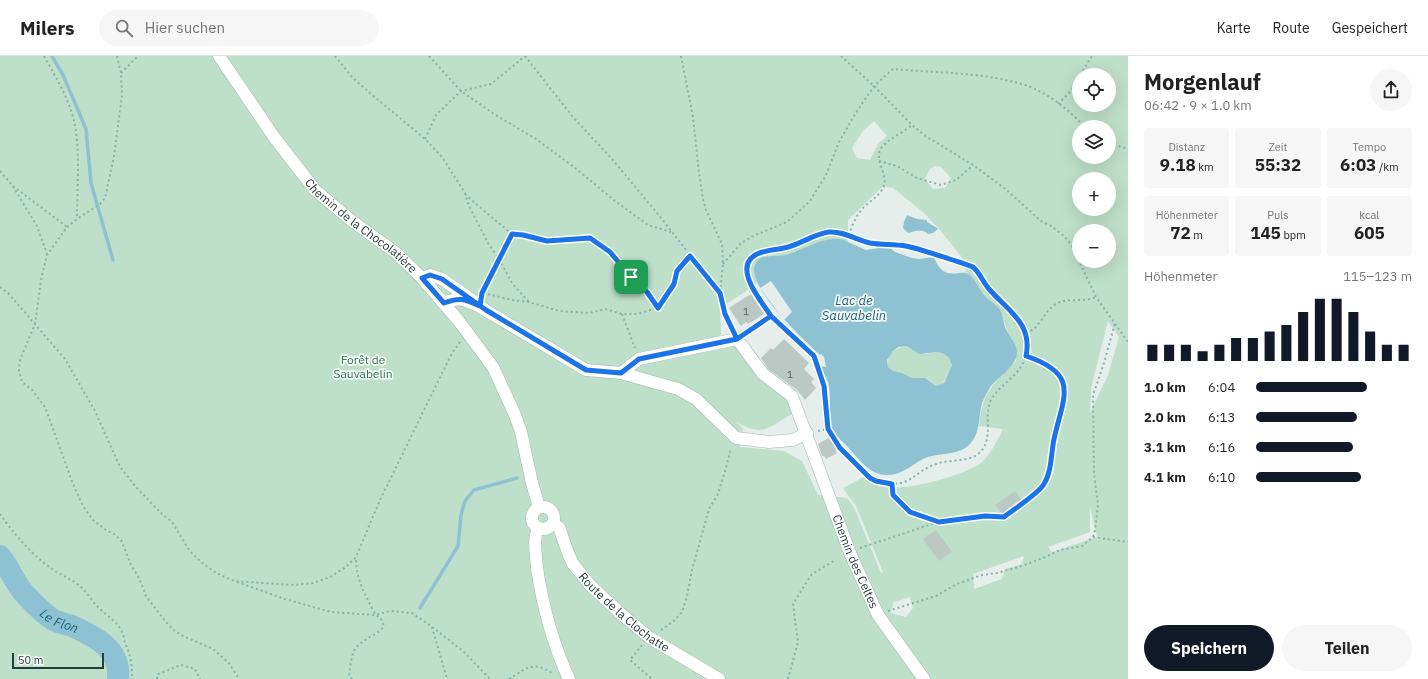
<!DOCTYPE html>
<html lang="de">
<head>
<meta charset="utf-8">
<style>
	:root { --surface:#fff; --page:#f6f6f6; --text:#222; --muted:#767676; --line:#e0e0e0; --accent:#111827 }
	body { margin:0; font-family:"IBM Plex Sans",sans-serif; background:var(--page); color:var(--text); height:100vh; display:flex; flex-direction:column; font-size:15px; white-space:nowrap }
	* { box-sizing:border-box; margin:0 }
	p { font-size:13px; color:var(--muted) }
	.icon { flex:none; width:22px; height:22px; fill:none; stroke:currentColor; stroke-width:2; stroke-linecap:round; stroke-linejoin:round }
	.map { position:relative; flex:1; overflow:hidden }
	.sheet { display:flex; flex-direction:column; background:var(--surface); width:300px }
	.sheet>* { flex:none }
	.buttons { position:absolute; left:1072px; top:12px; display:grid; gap:8px }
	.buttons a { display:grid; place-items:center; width:44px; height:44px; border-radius:50%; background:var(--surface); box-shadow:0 4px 16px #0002; font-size:20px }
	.scale { position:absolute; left:12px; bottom:10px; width:92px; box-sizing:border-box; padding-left:4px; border:2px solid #24403b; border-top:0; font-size:11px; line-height:14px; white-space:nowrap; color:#24403b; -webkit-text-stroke:3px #f6faf8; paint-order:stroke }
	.pin { position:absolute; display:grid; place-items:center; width:34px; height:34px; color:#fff; margin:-17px; border-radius:8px; box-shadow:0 2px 6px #0006 }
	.round { display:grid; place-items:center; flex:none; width:42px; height:42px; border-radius:21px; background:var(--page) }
	.summary { display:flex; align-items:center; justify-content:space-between; height:68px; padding:0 16px }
	h1 { font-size:22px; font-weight:700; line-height:30px }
	.metrics { display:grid; grid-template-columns:repeat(3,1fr); gap:6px; height:68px; padding:4px 16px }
	.metrics div { display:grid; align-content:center; border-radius:4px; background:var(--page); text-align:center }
	.metrics b { font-size:17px; font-weight:700 }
	.metrics small { font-size:11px; font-weight:400 }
	.metrics p { font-size:11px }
	.chart { height:112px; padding:8px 16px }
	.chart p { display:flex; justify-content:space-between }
	.chart svg { width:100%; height:72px; margin-top:4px; stroke:var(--accent); stroke-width:6 }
	.cta { display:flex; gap:8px; margin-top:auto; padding:8px 16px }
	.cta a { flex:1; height:46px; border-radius:24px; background:var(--accent); color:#fff; font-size:16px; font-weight:700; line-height:46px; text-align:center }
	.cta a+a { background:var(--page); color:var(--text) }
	ul { padding:0 16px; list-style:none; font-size:13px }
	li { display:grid; grid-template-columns:64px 48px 1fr; align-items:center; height:30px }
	li i { height:10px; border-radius:5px; background:var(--accent) }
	header { display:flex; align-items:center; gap:24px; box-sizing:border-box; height:56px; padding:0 20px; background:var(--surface); border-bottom:1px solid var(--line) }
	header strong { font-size:19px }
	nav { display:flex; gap:22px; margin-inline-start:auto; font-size:14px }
	.search { width:280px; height:36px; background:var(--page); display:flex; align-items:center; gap:10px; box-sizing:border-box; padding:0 14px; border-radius:22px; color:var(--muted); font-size:15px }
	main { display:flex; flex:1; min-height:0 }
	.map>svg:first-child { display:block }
	.green { fill:#bedfca; fill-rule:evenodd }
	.water { fill:#8ec2d2; fill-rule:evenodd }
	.pier { fill:#e5eeeb }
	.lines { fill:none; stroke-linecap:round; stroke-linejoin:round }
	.stream { stroke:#8ec2d2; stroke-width:3.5 }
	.river { stroke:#8ec2d2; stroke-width:22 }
	.building { fill:#bac9c4 }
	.minor-casing { stroke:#a7b6b3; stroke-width:13 }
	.path { stroke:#86b1a7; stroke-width:2; stroke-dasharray:2 3; stroke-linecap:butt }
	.minor { stroke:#fff; stroke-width:12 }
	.route-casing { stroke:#fff; stroke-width:8 }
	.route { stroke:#1a73e8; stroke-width:5 }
	.labels { text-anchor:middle; stroke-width:3.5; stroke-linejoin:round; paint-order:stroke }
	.number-label { font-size:10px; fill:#4a625d }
	.street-label { font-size:12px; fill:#24403b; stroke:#f6faf8 }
	.park-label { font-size:12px; fill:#2e7750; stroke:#f6faf8 }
	.water-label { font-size:13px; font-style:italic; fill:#1e657c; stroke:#f6faf8 }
</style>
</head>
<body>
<header>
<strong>Milers</strong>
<div class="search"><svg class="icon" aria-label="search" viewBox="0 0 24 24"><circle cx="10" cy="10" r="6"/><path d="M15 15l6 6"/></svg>Hier suchen</div>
<nav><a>Karte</a><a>Route</a><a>Gespeichert</a></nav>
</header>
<main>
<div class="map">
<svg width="1128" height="623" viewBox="0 0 1128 623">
	<rect width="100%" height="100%" fill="#e5eeeb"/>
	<path class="green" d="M0 0H1128V623H0ZM1079 19H1109V49H1079ZM874 65 887 80 878 88 870 104 857 102 852 92 863 75ZM1079 71H1109V101H1079ZM935 110 941 111 951 122 945 132 933 133 925 123 930 113ZM1079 123H1109V153H1079ZM883 130 893 132 923 156 940 174 961 200 966 216 970 219 984 240 998 252 1002 258 1008 277 1013 284 1016 305C993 330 983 333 979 370L1003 373C997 385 990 401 978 409 961 420 900 437 880 430 874 428 868 424 864 421L843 432 856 450 883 516 881 517 854 451 847 442 818 439 802 405 784 395 740 391 743 372 735 365C762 382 768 372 792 358 792 339 752 306 738 292L732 289H718L721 277 720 252 757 228 754 216V210C757 207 761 203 764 201 770 198 779 201 785 200 807 194 825 177 848 186V164ZM1079 175H1109V205H1079ZM1108 265 1119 281 1108 319 1090 357 1091 332ZM1090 451 1097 481 1052 496 1048 491 1090 476ZM1024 500 1022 508 1005 513 1002 523 974 533 973 518ZM910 541 913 552 906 561 891 557 894 544 895 546Z
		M907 290 925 298 938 296 944 298 949 302 952 309 943 327 936 330 925 322H912L902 317 893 315 888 311C887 297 894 292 907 290Z"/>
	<path class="water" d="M907 159 917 163 927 164V166L937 172 938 173 933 177 928 178C922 172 916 175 908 177L903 172 904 166Z
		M832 183H841L866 194 894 190 915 194 934 201C944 229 962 211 970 219 976 225 979 233 984 239 988 244 994 247 998 251 1003 257 1003 264 1005 271 1008 279 1016 286 1017 295 1018 311 997 321 989 333 987 337 984 342 982 347 978 362 981 377 969 389 958 399 942 397 928 401 913 406 905 419 887 419 869 419 858 402 847 390 840 383 833 379 831 368 828 355 832 338 828 326 826 320 821 317 820 310L826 311 824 301 821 298 820 299C806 286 739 225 757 205 765 197 779 202 789 198 804 193 816 185 832 183ZM907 290 919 298 938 296 944 298 949 302 952 309 944 327 936 330 925 322H912L902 317 893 315 888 311 887 304 893 295 898 291Z"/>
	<path class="pier" d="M894 190 915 194 934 201 919 203 912 202 895 196 889 191Z
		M771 225 792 256 784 264 760 232Z"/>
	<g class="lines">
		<path class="stream" d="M52 0 63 19 86 73 91 127 113 204
			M420 552 458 490 461 459 465 445 474 434 517 422"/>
		<path class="river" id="s1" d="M0 500C9 511 14 525 23 536 28 542 45 559 52 563 58 567 66 568 72 570 96 581 121 593 118 623"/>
	</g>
	<path class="building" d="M751 238 764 258 748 268 746 266 741 270 729 252Z
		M784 283 809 307 804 313 814 323 811 326 816 332 805 344 797 334 768 313 761 302 771 292 773 294Z
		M830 381 837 392 835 393 837 397 826 403 824 400H822L818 388Z
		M1015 435 1021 443 1002 458 995 449Z
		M936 474 952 496 939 505 923 483Z"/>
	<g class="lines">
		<g class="minor-casing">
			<g id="minor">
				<path id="s2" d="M219 0 274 81 315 134 352 165 395 196 422 222 458 264 493 311 515 359 521 376 532 427 539 451"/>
				<path d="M422 222 430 219 442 223 472 244"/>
				<path d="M443 247C460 241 464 243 480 251L586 314 621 317 678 333 696 343 736 382 769 386 793 384 807 377"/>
				<path id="s3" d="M621 317 639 303 737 283 763 318 792 340 850 497 878 559 924 623"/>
				<circle cx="543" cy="462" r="11"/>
				<path id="s4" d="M553 468 559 471 568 497 573 508 590 529 620 557 650 582 719 623"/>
				<path d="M538 472C533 484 536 499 537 512 543 552 552 586 569 623"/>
			</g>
		</g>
		<path class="path" d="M44 0C55 20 67 39 73 61 81 91 77 131 77 162
			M117 0 121 17 122 39 114 100 105 142 100 148 77 163 67 171 47 199 41 224 35 268 20 304 19 315 22 326 32 334 45 351 73 428 83 450 93 464 106 474 114 478 121 484 131 509 140 524 146 540 162 561 172 573 183 580 213 593 229 607 239 623
			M335 0 352 21 371 38 425 83 442 101 465 137 469 150 488 187 499 203 512 227 529 246
			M429 0 461 35 494 58 536 83 574 111 615 145 648 169 671 176
			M525 0 572 60 612 103 657 157 720 237
			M681 0 693 61 699 117 703 143 706 154 722 188 723 208 720 237 725 258 732 273
			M841 0 874 30 912 69 924 79 973 109 1003 131 1041 165 1051 170 1064 180 1071 188 1096 241 1128 286
			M121 17 138 0
			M1080 19 1092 0
			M1058 48 1070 36 1079 21
			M425 83 436 59 461 35 491 28 525 0
			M1109 87 1128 93
			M879 105 897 110 917 122 941 129 956 124 973 109
			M0 115 12 129 37 170 47 198
			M13 130 67 171
			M465 138 484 155 512 178 523 179 547 185 590 182 610 196 631 221 647 236 658 252
			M833 176 844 177 860 184 872 187 906 190 967 208C979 214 981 224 990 234 1009 255 1039 273 1023 307 1016 322 999 329 991 344 984 359 992 377 984 391 975 408 952 402 936 408 914 415 912 432 882 427 871 424 865 417 857 409 846 399 834 388 829 374 826 368 827 360 826 353 824 337 823 321 817 305 812 293 783 271 772 261 768 257 765 251 762 247 753 234 736 210 757 198 765 194 775 194 784 192 801 189 816 177 833 176Z
			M849 179C851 172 855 163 859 157 866 147 878 142 883 132 890 118 872 104 882 91 887 84 904 76 912 69
			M723 208 741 187 753 180 787 166 810 145 826 119 839 86 857 55 874 30 893 13C937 17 983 16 1025 29 1047 36 1069 54 1085 71
			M0 231 8 237 65 303 95 355 120 411 136 431 162 458 172 466 189 494 201 506 216 517 234 525 294 529 313 527 330 521 346 511 356 501 380 444 452 297 460 286
			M482 237 512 178
			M483 237 512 244 529 246 559 255 589 257 605 253 622 258H637L658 252 674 228 677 215 690 200
			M622 258 635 292
			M746 277 771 260
			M1026 277C1041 272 1043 256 1056 248 1067 241 1083 247 1096 241
			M818 375 828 373
			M892 427 893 439 910 456 939 466 985 460 1004 461C1014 453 1038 438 1044 428 1052 415 1051 397 1054 383 1064 339 1080 318 1026 300
			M0 458C14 478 32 499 52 513 62 520 72 523 81 531 88 537 92 546 99 552 107 560 117 565 122 576 124 579 124 584 125 587 131 599 132 610 132 623
			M1093 481 1128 486
			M860 492 938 466
			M237 526 285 543 331 556 375 559 390 555 412 557 431 570 464 596 490 623
			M888 555 936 540 957 528 982 519 997 517 1022 510 1043 502 1060 494 1082 490 1093 481 1095 474 1098 449 1094 418 1093 339 1104 307 1115 267
			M432 571 447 623
			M661 574 674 565 682 556 687 540 692 514 709 453 718 438 726 412 731 392
			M642 589 630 604 652 623
			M157 623 158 618 181 609 195 613 200 623
			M352 623 349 620C350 612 351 600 355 593 361 584 382 576 383 571 385 563 377 562 374 556 364 537 356 523 356 501
			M509 623C526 613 532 604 552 617
			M788 623 798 586 793 548 811 519 835 504"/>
		<use href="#minor" class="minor"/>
	</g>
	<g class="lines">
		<g class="route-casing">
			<path id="route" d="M631 221 610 196 590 182 547 185 523 179 512 178 482 237 480 250C464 243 460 241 444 247L422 222 430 219 442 223 486 254 586 314 621 317 639 303 737 283 771 260 814 300 824 330 828 373 840 392 870 422 876 425 892 428 893 439 910 456 939 466 985 460 1004 461C1014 453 1038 438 1044 428 1052 415 1051 397 1054 383 1064 339 1080 318 1026 300 1033 267 1007 254 989 233 983 226 980 217 973 211 964 207 955 205 947 202 933 198 920 193 906 190 894 188 882 189 870 187 856 184 844 175 829 176 813 178 800 189 784 192 775 194 766 194 757 198 731 211 762 246 771 260L737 283 725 258 720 237 690 200 677 215 674 228 658 252 647 236 631 221"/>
		</g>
		<use href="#route" class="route"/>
	</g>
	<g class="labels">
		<g class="number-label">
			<text x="746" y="259">1</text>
			<text x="790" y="322">1</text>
		</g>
		<g class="street-label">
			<text dy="4" stroke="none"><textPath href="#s2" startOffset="223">Chemin de la Chocolatière</textPath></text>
			<text dy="4" stroke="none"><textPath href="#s3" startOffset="380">Chemin des Celtes</textPath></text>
			<text dy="4" stroke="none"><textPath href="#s4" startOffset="117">Route de la Clochatte</textPath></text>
		</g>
		<g class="park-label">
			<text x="363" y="308">Forêt de<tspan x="363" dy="14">Sauvabelin</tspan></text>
		</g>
		<g class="water-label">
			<text x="854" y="249">Lac de<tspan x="854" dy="15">Sauvabelin</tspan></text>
			<text dy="5" stroke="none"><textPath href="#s1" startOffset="90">Le Flon</textPath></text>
		</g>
	</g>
</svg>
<div class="buttons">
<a><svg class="icon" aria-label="locate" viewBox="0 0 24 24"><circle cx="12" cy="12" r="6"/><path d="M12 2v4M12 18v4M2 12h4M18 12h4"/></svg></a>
<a><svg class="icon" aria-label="layers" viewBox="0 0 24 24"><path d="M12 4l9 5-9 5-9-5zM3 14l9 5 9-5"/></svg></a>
<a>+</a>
<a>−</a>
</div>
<div class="scale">50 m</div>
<div class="pin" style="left:631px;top:221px;background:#1e9e55"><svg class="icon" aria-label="arrive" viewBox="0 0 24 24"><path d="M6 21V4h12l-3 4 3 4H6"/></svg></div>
</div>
<section class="sheet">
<div class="summary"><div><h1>Morgenlauf</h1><p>06:42 · 9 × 1.0 km</p></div><a class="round"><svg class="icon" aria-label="share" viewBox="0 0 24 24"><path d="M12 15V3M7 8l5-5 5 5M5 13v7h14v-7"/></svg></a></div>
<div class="metrics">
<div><p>Distanz</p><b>9.18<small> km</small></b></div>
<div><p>Zeit</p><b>55:32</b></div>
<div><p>Tempo</p><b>6:03<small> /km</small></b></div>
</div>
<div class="metrics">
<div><p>Höhenmeter</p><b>72<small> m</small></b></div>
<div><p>Puls</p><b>145<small> bpm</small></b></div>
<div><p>kcal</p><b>605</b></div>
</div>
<div class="chart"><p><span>Höhenmeter</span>115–123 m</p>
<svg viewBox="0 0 160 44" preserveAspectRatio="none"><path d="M5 44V34M15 44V34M25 44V34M35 44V38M45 44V34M55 44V30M65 44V30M75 44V26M85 44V22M95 44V14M105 44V6M115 44V6M125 44V14M135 44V26M145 44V34M155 44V34"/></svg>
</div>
<ul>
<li><b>1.0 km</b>6:04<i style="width:71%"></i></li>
<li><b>2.0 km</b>6:13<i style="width:65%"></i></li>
<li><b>3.1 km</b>6:16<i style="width:62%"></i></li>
<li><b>4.1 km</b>6:10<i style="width:67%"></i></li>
</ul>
<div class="cta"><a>Speichern</a><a>Teilen</a></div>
</section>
</main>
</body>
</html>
